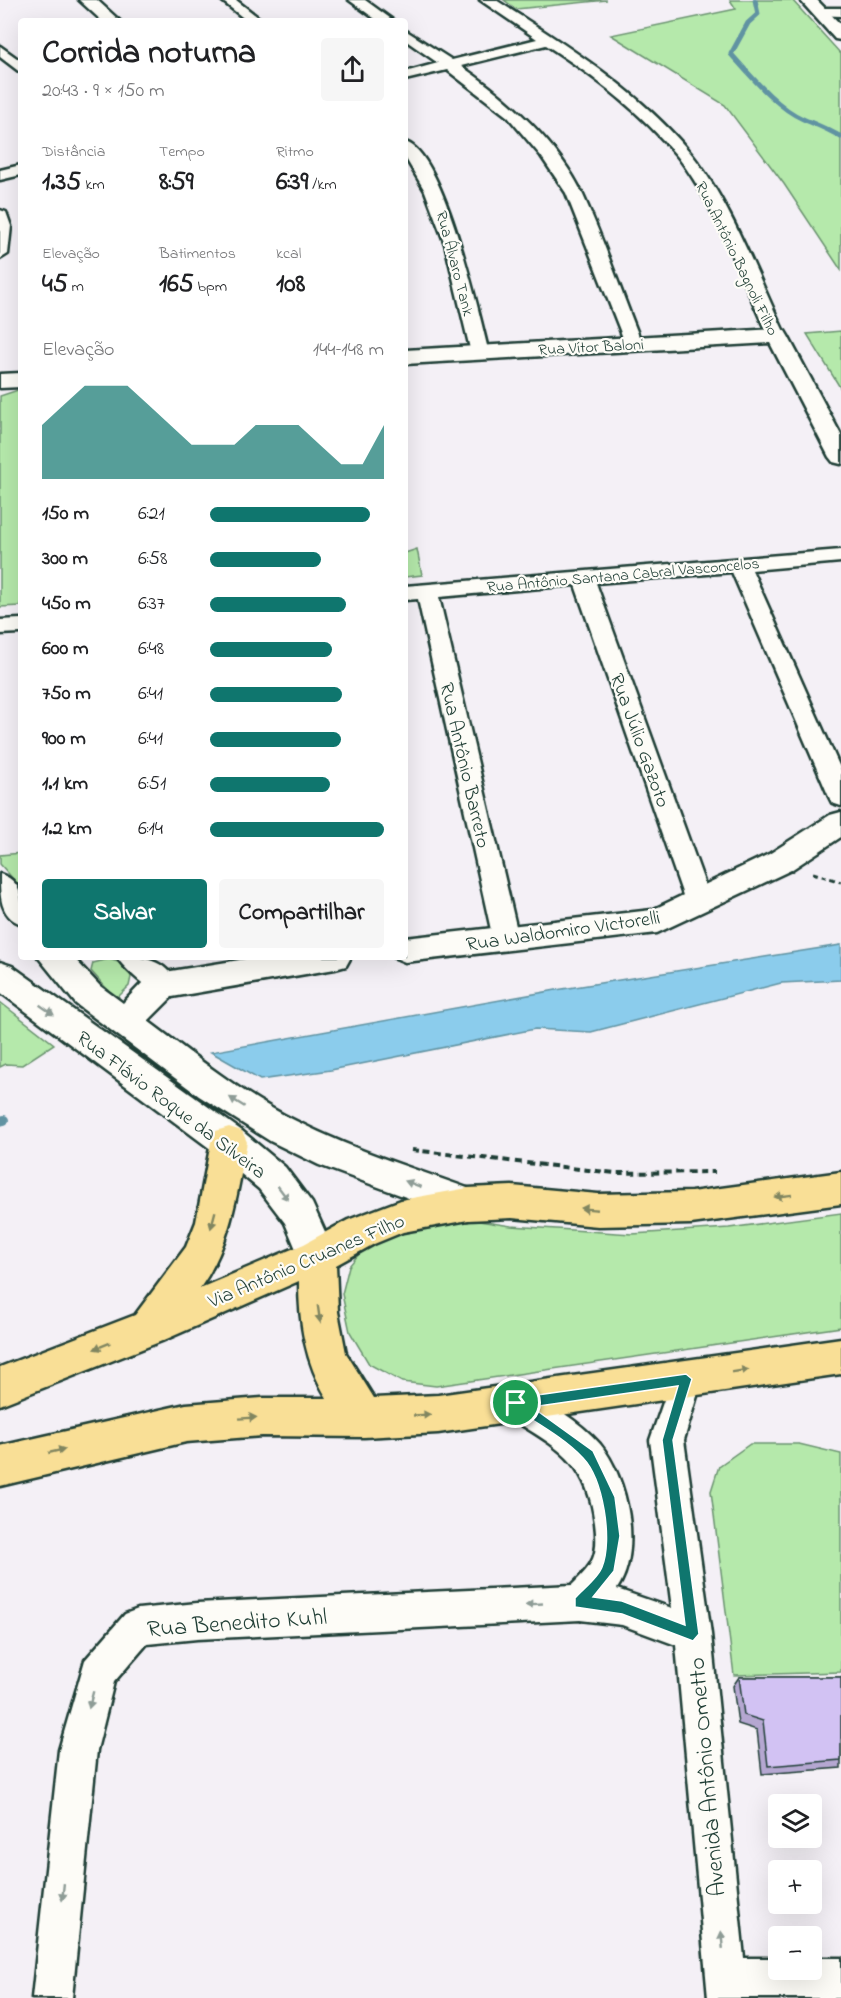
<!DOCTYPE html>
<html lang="pt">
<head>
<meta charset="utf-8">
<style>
	:root { --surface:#fff; --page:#f6f6f6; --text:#202124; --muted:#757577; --accent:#0f766e }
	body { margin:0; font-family:"Indie Flower",sans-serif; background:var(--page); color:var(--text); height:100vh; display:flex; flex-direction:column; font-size:22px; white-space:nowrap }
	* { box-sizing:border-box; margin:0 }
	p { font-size:20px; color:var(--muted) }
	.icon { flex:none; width:33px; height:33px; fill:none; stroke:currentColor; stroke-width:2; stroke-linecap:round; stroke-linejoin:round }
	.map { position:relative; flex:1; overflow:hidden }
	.details { position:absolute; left:18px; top:18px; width:390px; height:942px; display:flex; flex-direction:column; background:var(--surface); border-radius:6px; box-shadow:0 6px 24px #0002 }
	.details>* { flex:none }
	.tools { position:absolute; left:768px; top:1794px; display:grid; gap:12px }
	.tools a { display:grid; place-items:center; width:54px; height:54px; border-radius:6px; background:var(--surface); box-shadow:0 6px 24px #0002; font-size:30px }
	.pin { position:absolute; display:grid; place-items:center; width:51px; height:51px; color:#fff; margin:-26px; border:3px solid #fff; border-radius:50%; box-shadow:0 2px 6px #0007 }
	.round { display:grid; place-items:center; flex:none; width:63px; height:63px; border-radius:6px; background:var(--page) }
	.headline { display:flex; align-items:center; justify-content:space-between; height:102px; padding:0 24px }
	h1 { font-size:33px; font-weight:700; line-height:45px }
	.stats { display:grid; grid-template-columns:repeat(3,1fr); gap:9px; height:102px; padding:6px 24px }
	.stats div { display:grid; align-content:center }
	.stats b { font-size:26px; font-weight:700 }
	.stats small { font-size:16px; font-weight:400 }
	.stats p { font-size:16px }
	.chart { height:168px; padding:12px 24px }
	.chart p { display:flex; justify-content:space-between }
	.chart svg { width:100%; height:108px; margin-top:6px; fill:var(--accent); opacity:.7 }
	.button { display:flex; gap:12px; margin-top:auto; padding:12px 24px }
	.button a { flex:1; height:69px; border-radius:6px; background:var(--accent); color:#fff; font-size:24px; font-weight:700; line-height:69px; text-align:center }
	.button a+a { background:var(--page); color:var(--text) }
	ul { padding:0 24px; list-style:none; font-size:20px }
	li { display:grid; grid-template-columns:96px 72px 1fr; align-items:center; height:45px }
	li i { height:15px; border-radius:8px; background:var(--accent) }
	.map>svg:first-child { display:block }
	.green { fill:#b5e9ab; stroke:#6a9370; stroke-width:1.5 }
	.water { fill:#8bccec; stroke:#6093a2; stroke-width:1.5 }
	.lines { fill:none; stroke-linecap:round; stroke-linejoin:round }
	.stream-far1 { stroke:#6093a2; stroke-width:5 }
	.stream { stroke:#6093a2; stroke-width:10 }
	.minor-casing { stroke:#1f3d34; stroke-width:5 }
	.tertiary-casing { stroke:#1f3d34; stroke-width:5 }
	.primary-casing { stroke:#1f3d34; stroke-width:5 }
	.path-far1 { stroke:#1f3d34; stroke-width:3; stroke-dasharray:5 4; stroke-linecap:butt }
	.path { stroke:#1f3d34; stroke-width:4; stroke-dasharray:7 4.5; stroke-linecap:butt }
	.minor { fill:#fdfcf7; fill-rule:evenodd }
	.tertiary { fill:#fdfcf7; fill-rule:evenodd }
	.primary { fill:#f9df96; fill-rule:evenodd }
	.wall { fill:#b5a7d1; stroke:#1f3d34; stroke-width:1.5 }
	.building { fill:#d2c2f3; stroke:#1f3d34; stroke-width:1.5 }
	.oneway { fill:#8e9c96 }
	.oneway2 { fill:#818660 }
	.route { fill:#0f766e; stroke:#fff; stroke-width:1.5; fill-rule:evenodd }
	.labels { text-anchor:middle; stroke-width:4.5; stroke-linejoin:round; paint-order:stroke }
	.far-street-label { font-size:16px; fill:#1f3d34; stroke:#fdfcf7 }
	.street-label { font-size:20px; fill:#1f3d34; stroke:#fdfcf7 }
	.near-street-label { font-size:24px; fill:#1f3d34; stroke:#fdfcf7 }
</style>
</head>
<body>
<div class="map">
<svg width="841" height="1998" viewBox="0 0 841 1998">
	<rect width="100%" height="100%" fill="#f4f0f6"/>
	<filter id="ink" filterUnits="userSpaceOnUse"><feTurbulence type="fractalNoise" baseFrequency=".0167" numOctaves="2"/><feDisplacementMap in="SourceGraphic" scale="12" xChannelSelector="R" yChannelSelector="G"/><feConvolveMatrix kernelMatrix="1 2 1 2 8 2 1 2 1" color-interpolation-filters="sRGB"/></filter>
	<g filter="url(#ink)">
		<path class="green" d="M504 0H607L516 9Z
			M730 0H792L841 54V270L784 184 725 105 611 35 736 9Z
			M841 331V389L807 334Z
			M21 389V606L0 607V396Z
			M417 549 422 575 405 577V553Z
			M21 853V888L0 864V855Z
			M109 959 127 965 131 977 129 986 116 999 91 971 93 963Z
			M0 1002 54 1044 22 1065 6 1064 0 1067Z
			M841 1213V1327L436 1386 402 1382 369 1364 350 1332 342 1294 349 1266 373 1237 447 1216 511 1226 632 1234 729 1228Z
			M750 1444H799L841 1454V1672L734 1675 711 1491 719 1466Z"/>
		<path class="water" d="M841 945V980L781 983 591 1032 535 1029 331 1070 260 1080 211 1052 556 990Z"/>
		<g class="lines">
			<path class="stream-far1" d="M755 0 758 14 748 23 731 54C750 75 777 108 803 119 817 125 828 129 841 137"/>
			<path class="stream" d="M0 1121 4 1120"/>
			<g class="minor-casing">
				<path id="minor" d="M221 0H236L263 21H247Z
					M349 0H365L394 21H378Z
					M480 0H496C565 45 635 87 689 151 730 200 758 278 786 336L783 340 777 341 768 336C743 282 714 203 678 157 641 112 595 77 546 45L461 66C507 97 559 144 583 195 605 243 622 295 642 344L633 349 627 348 566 193 541 156 508 117 447 70 405 80V72L438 63 405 40V30L452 60 537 39Z
					M819 8H841V16L814 15V9Z
					M0 46 21 61V73L0 57Z
					M405 142C444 152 479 315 489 353L486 357H474L471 353 445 244 425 191 405 157Z
					M21 165V175L0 180V170Z
					M0 210 6 212 11 226 8 254 0 259Z
					M841 550V562L752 570 841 770V806L832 803 829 797 732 572 596 583 711 901 707 908 698 911 689 908 685 901 575 585 439 597 519 939 515 946 506 949 497 946 493 939 418 599 405 600V586Z
					M21 619V633L0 634V620Z
					M117 957C144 957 164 958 178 985L174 992C171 993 168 995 165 995 154 996 122 967 117 957Z
					M686 1364 697 1368 702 1379 684 1440 711 1634 744 1958H778V1970H812V1958H841V1998H708L676 1645 622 1625 580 1620 197 1639 147 1644 114 1682 97 1750 72 1998H32L59 1750 85 1660 125 1614 138 1609 197 1603 572 1585C594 1564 599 1555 595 1523 587 1458 555 1447 504 1414L500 1403 504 1392 516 1388C544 1399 580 1421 600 1444 628 1478 643 1551 617 1589L672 1608 650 1440 675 1368Z"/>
			</g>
			<g class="tertiary-casing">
				<path id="tertiary" d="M79 0H97L120 21H102Z
					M800 0H817L841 25V40L835 39Z
					M777 329 785 331 788 336 841 435V464L833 462 829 457 770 343 405 364V350Z
					M21 373V387L0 388V374Z
					M841 812V837L791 870 657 933 405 962 393 957H405V938L652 910 769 854 830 815Z
					M0 874C25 882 21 902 21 924 0 916 0 897 0 874Z
					M38 957H73L100 986 123 1003 143 982 165 972 258 957H351L346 966 335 969 172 997 148 1021C195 1056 243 1095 296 1121 355 1151 419 1170 481 1193L486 1204 481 1215 468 1220 319 1165 270 1141 199 1096 76 1004Z
					M0 962 12 966 242 1131 285 1167 312 1203 336 1256 330 1268 317 1273 304 1268 285 1223 259 1189 216 1153 0 992Z"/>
			</g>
			<g class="primary-casing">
				<path id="primary" d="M229 1127 242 1131 247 1142C237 1194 231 1244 200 1288L304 1244 348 1220 401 1200 468 1188 512 1186 598 1194 691 1192 841 1172V1204L691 1224 598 1226 512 1218 468 1220 403 1232 374 1244 336 1265 338 1312 346 1353 374 1398 438 1395 841 1338V1374L438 1433 364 1437 262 1436 186 1442 0 1486V1446L186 1404 262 1398H327C305 1362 299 1323 299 1281L162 1341 0 1405V1367L135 1315 186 1247 196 1222 211 1142 216 1131Z"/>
			</g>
			<path class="path-far1" d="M813 873 841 882"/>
			<path class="path" d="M412 1150 615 1173 715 1172"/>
			<use href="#minor" class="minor"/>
			<use href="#tertiary" class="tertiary"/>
			<use href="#primary" class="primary"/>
		</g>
		<path class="wall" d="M739 1677H841V1768L762 1774 757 1730 738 1724 733 1686Z"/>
		<path class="building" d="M739 1677H841V1760L768 1766 763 1721 744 1715Z"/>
		<defs><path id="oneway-solid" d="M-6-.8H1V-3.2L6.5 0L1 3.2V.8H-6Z" transform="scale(1.5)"/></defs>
		<g class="oneway">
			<use href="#oneway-solid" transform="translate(47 1010) rotate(35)"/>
			<use href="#oneway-solid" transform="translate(237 1102) rotate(-148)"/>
			<use href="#oneway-solid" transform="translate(413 1184) rotate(-159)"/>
			<use href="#oneway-solid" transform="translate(283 1193) rotate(53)"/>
			<use href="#oneway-solid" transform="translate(534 1604) rotate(177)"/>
			<use href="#oneway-solid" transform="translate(91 1700) rotate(105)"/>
			<use href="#oneway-solid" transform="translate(63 1892) rotate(96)"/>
			<use href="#oneway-solid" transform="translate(722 1940) rotate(-95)"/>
		</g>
		<g class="oneway2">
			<use href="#oneway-solid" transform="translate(783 1196) rotate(173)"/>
			<use href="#oneway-solid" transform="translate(589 1209) rotate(-175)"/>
			<use href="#oneway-solid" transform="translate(213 1220) rotate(105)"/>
			<use href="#oneway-solid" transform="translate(319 1314) rotate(82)"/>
			<use href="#oneway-solid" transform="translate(102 1346) rotate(158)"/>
			<use href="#oneway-solid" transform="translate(740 1371) rotate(-9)"/>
			<use href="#oneway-solid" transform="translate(422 1415) rotate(-3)"/>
			<use href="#oneway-solid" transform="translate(248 1418) rotate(-4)"/>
			<use href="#oneway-solid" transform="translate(57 1451) rotate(-13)"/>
		</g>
	</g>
	<path class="route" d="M686 1374 692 1379 673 1440 699 1634 693 1641 622 1614 575 1607V1598C583 1589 598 1578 602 1567 613 1540 603 1479 583 1458 563 1437 536 1423 512 1407L510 1403 516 1398ZM678 1386 662 1440 685 1625 622 1601 593 1597 614 1571 620 1536 615 1497 593 1451 532 1407Z"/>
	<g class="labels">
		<g class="far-street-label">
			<text transform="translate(738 258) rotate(64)" y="6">Rua Antônio Bagnoli Filho</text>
			<text transform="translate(456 263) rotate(75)" y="6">Rua Álvaro Tank</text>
			<text transform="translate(591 346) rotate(-3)" y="6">Rua Vítor Baloni</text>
			<text transform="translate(623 574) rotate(-5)" y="6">Rua Antônio Santana Cabral Vasconcelos</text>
		</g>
		<g class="street-label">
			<text transform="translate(641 740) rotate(70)" y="7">Rua Júlio Gazoto</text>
			<text transform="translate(466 765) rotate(77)" y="7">Rua Antônio Barreto</text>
			<text transform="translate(563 930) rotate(-8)" y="7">Rua Waldomiro Victorelli</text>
			<text transform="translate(172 1104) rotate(37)" y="7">Rua Flávio Roque da Silveira</text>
			<text transform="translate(306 1260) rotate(-23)" y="7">Via Antônio Cruanes Filho</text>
		</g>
		<g class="near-street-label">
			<text transform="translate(237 1622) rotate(-4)" y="8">Rua Benedito Kuhl</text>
			<text transform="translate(706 1777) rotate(-95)" y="8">Avenida Antônio Ometto</text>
		</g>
	</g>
</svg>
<div class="tools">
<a><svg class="icon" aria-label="layers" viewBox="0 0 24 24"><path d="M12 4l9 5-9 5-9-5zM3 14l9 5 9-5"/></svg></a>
<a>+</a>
<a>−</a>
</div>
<div class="pin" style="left:516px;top:1403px;background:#1e9e55"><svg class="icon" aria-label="arrive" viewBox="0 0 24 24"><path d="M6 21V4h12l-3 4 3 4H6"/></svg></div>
<section class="details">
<div class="headline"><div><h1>Corrida noturna</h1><p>20:43 · 9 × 150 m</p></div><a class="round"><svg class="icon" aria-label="share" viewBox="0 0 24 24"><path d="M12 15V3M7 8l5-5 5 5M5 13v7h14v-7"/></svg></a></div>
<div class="stats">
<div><p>Distância</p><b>1.35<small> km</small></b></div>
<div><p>Tempo</p><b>8:59</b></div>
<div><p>Ritmo</p><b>6:39<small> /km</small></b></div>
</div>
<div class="stats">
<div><p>Elevação</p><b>45<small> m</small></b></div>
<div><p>Batimentos</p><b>165<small> bpm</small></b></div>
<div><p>kcal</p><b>108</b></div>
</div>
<div class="chart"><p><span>Elevação</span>144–148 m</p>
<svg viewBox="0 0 160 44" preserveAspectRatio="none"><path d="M0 44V22L10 14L20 6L30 6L40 6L50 14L60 22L70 30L80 30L90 30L100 22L110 22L120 22L130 30L140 38L150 38L160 22V44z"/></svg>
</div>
<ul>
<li><b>150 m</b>6:21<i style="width:92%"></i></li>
<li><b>300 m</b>6:58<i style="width:64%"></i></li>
<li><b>450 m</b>6:37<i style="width:78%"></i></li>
<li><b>600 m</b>6:48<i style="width:70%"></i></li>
<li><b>750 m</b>6:41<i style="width:76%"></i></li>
<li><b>900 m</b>6:41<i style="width:75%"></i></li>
<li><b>1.1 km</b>6:51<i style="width:69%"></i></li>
<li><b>1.2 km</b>6:14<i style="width:100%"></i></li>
</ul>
<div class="button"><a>Salvar</a><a>Compartilhar</a></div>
</section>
</div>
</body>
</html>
